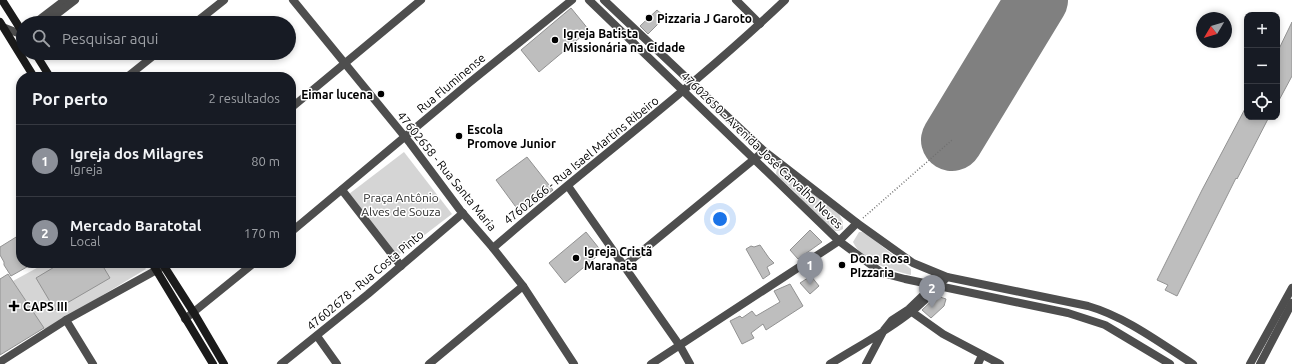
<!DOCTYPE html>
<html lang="pt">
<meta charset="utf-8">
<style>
body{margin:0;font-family:Ubuntu,sans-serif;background:#20242c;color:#f1f3f6}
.controls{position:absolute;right:12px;top:12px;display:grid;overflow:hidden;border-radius:8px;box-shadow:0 2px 6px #0003}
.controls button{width:36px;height:36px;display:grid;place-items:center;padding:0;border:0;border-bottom:1px solid #363941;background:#171b24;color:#f1f3f6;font:20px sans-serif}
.compass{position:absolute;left:1196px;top:12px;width:36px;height:36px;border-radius:50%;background:#171b24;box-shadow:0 2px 6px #0003;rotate:232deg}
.you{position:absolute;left:720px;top:219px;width:14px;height:14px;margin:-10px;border:3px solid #fff;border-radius:50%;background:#1a73e8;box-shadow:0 0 0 6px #1a73e833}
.badge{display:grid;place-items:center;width:26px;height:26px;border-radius:50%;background:#8c9099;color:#fff;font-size:13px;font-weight:700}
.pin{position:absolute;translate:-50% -33px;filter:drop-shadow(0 1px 2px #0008)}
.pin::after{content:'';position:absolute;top:21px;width:14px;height:12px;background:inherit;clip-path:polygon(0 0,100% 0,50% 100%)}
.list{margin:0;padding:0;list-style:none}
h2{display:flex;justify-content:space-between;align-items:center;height:52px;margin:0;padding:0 16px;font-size:17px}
h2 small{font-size:13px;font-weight:400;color:#9ea1a6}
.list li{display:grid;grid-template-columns:26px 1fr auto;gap:12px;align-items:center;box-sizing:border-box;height:72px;padding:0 16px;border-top:1px solid #363941}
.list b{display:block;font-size:15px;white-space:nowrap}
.list p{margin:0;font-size:13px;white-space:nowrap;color:#9ea1a6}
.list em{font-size:13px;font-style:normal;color:#9ea1a6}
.icon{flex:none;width:22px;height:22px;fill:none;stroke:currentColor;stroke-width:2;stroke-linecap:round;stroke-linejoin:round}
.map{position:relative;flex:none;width:1292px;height:364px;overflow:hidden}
.search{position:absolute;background:#171b24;box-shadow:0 2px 6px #0003;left:16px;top:16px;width:280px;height:44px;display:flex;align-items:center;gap:10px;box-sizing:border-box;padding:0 14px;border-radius:22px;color:#9ea1a6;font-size:15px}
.panel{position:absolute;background:#171b24;box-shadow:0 2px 6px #0003;left:16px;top:72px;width:280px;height:196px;border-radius:16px}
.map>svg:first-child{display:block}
</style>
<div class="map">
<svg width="1292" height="364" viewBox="0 0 1292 364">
<rect width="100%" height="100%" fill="#fff"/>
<!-- green -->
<g fill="#d5d5d5">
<polygon points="404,152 452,214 397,256 349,194"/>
<polygon points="781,168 839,214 843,222 843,229 839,231 835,231 818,217 795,192 777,176 776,173 777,169"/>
<path d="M 859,232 L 862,232 L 868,235 L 907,266 L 911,269 L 911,275 C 891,270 863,263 853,242 Z"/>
<polygon points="46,263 141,263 146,269 45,330 13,281"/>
</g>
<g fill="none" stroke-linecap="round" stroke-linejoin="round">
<!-- runway -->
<polyline stroke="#808080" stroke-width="62" points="952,140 1037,0"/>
</g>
<!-- building -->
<g fill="#bebebe" stroke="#929292">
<polygon points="571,8 589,30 539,72 521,50"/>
<polygon points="657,10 665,17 648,34 640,26"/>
<polygon points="1292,22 1292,76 1277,104 1277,53"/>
<polygon points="1247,105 1247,117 1269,117 1237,179 1236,178 1177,296 1165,290 1168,285 1157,280 1202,190"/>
<polygon points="527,157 553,190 521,214 496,180"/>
<polygon points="810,230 822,242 798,259 790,250"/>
<polygon points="586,232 602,252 565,283 549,263"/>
<polygon points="21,234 21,263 34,263 11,276 4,265 4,262 0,255 0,247"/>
<polygon points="760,245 769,258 774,263 767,267 770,274 763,279 746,249 751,246 754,247"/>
<polygon points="61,263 101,263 110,278 55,310 36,278"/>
<polygon points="8,274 44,328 0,355 0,279"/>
<polygon points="811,276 819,286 810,294 800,283"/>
<polygon points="790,284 803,306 766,330 763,324 751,333 754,338 742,344 730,321 740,316 742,318 752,311 756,316 780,302 774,291"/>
<polygon points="937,296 946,299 944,306 931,318 922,310"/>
</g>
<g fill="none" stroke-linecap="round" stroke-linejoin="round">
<!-- path -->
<polyline stroke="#707070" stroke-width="1.5" stroke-dasharray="1 2" stroke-linecap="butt" points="863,218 952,140"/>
<!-- minor -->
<g stroke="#4e4e4e" stroke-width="8">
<polyline points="293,0 410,143 460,210 493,248 523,286 574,364"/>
<polyline points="736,0 760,24"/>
<polyline points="195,23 224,0"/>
<polyline points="127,77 157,53"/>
<polyline points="291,108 421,0"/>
<polyline points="568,186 680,346 690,364"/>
<polyline points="342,190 401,266"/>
<polyline points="291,232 469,83 572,0"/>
<path d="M 493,248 C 590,164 693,88 785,0"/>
<polyline points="624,266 764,151"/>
<polyline points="912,312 943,334 1000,364"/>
<polyline points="185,319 254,263"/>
<polyline points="66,320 93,364"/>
<polyline points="317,336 337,364"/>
<polyline points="0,362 66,320 162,267"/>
<polyline points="281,364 368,294 463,213"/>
<polyline points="429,364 523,286"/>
<polyline points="651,364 839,241 857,223"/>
<path d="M 830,364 C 857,347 886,332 911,312 C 924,302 936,289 947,277 L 934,285 L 909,309 L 892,320 L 884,330 L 866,364"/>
<polyline points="978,364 982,355"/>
</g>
<!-- tertiary -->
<g stroke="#4e4e4e" stroke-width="8">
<polyline points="589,0 839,241 882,273 905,279 1068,313 1105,325 1170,364"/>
<path d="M 604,0 L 764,151 L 857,223 L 913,263 L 947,277 L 1088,306 C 1126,317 1160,343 1193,364"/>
<polyline points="35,23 65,0"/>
<polyline points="45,23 75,0"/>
<polyline points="5,28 23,35"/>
<polyline points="1250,364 1292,288"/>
<polyline points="1260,364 1292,303"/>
</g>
<!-- secondary -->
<g stroke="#1b1b1b" stroke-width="8">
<polyline points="2,0 23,33"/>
<polyline points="0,22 34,77"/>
<polyline points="35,53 50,77"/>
<polyline points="152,263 213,364"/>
<polyline points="162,263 194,313 224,364"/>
</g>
</g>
<!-- markers -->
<g fill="#000" stroke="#fff" stroke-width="1.5">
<circle cx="649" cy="18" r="4"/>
<circle cx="555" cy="40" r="4"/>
<circle cx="381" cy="94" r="4"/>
<circle cx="459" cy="136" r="4"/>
<circle cx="576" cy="258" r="4"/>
<circle cx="842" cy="265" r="4"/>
<path d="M12 300h4v4h4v4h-4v4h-4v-4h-4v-4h4z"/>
</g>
<g text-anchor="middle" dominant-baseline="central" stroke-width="3" stroke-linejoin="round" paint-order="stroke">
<!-- poi labels -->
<g font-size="12" font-weight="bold" fill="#000" stroke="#fff" text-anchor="start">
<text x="657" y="18">Pizzaria J Garoto</text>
<text x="563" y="33">Igreja Batista<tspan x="563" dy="14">Missionária na Cidade</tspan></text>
<text x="373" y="94" text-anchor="end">Eimar lucena</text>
<text x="467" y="129">Escola<tspan x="467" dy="14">Promove Junior</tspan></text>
<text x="584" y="251">Igreja Cristã<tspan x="584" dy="14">Maranata</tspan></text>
<text x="850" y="258">Dona Rosa<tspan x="850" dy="14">PIzzaria</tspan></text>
<text x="23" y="306">CAPS III</text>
</g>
<!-- street labels -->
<g font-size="12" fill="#000" stroke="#fff">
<text transform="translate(451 83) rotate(-40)">Rua Fluminense</text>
<text transform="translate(762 150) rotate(44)">47602650 - Avenida José Carvalho Neves</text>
<text transform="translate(581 160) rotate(-39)">47602666 - Rua Isael Martins Ribeiro</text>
<text transform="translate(447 171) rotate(51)">47602658 - Rua Santa Maria</text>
<text transform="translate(365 280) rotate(-40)">47602678 - Rua Costa Pinto</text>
</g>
<!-- park labels -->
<g font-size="12" fill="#2c2c2c" stroke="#fff">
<text x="401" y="197">Praça Antônio<tspan x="401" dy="14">Alves de Souza</tspan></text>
</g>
</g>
</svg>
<div class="controls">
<button>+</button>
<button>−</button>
<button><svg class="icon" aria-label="locate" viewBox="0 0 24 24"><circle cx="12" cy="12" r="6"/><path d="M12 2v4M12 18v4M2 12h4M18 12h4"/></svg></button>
</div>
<svg class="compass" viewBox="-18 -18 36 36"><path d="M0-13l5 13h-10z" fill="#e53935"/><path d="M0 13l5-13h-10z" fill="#9ea1a6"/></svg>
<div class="you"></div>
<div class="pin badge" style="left:810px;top:285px">1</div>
<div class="pin badge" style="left:932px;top:308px">2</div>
<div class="search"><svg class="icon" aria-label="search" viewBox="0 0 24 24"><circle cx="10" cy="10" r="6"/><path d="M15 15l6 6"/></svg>Pesquisar aqui</div>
<section class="panel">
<h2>Por perto<small>2 resultados</small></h2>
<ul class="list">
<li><span class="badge">1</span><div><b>Igreja dos Milagres</b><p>Igreja</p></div><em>80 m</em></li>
<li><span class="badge">2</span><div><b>Mercado Baratotal</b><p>Local</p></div><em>170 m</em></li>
</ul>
</section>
</div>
